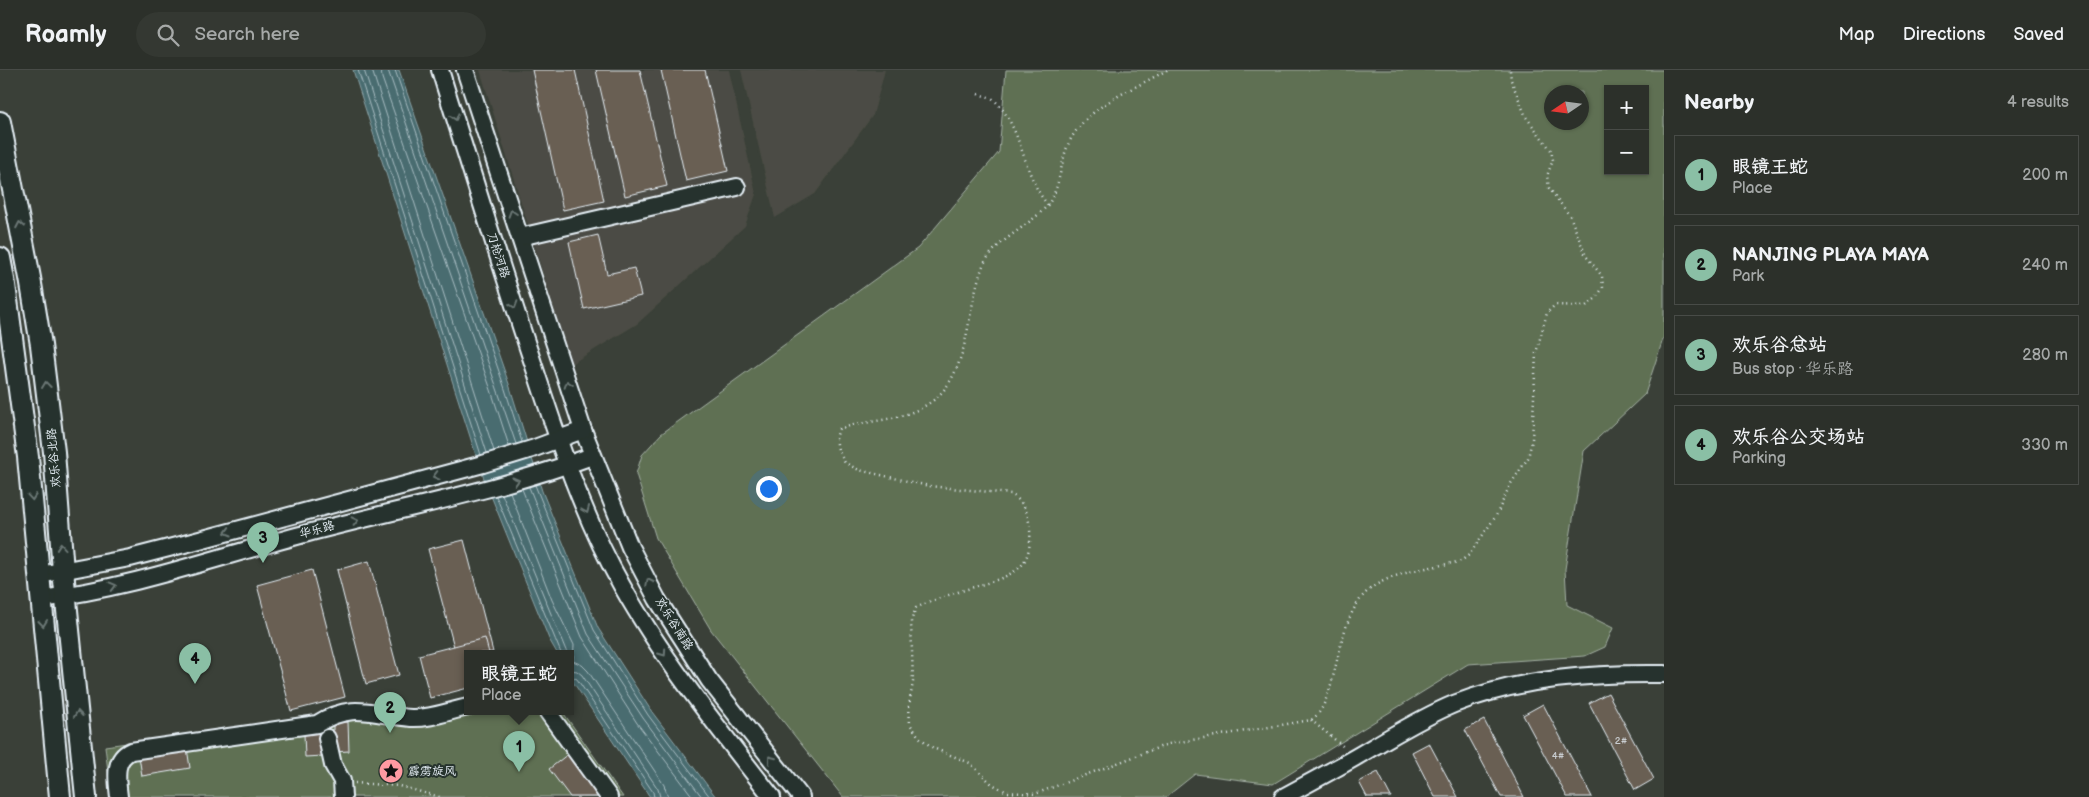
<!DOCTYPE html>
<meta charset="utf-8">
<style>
body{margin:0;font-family:"Balsamiq Sans","LXGW WenKai TC",sans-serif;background:#343832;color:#f1f3f6}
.controls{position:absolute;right:15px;top:15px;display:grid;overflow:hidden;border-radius:0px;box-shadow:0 1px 4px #0004}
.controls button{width:45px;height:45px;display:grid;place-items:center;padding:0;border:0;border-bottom:1px solid #484b47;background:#2c302a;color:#f1f3f6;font:25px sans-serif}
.compass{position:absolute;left:1544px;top:15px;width:45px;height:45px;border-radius:50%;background:#2c302a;box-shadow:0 1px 4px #0004;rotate:257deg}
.you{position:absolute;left:768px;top:418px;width:18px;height:18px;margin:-12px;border:4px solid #fff;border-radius:50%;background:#1a73e8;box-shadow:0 0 0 8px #1a73e833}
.badge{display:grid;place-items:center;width:32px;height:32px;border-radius:50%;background:#8abfa5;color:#111;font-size:16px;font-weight:700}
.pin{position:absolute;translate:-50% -41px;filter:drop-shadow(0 1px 2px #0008)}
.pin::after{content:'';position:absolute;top:26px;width:18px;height:15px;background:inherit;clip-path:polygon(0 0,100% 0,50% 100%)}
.popup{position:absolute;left:464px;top:580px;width:110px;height:65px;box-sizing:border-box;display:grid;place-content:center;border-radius:0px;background:#2c302a;filter:drop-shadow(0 1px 4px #0005);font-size:16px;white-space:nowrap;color:#a6a9a8}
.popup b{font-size:19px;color:#f1f3f6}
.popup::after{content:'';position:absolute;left:50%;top:100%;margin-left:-10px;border:10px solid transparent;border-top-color:#2c302a}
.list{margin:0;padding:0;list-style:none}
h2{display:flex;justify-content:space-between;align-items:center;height:65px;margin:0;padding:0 20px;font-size:21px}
h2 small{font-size:16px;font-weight:400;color:#a6a9a8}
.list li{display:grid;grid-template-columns:32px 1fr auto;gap:15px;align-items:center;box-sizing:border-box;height:80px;margin:0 10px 10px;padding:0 10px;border:1px solid #484b47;border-radius:0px}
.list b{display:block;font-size:19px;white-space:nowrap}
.list p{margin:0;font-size:16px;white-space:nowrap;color:#a6a9a8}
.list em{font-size:16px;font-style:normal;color:#a6a9a8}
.icon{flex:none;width:28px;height:28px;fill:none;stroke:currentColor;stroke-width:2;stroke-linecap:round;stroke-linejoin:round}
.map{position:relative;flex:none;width:1664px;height:727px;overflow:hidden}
header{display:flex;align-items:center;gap:30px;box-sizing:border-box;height:70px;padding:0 25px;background:#2c302a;border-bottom:1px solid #484b47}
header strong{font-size:24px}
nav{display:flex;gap:28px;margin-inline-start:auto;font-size:18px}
.search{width:350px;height:45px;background:#343832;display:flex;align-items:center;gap:12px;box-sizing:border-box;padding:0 18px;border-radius:28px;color:#a6a9a8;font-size:19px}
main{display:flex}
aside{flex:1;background:#2c302a}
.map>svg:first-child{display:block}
</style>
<header>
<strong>Roamly</strong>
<div class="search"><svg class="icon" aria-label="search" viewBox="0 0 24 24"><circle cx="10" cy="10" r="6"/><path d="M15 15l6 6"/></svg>Search here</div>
<nav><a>Map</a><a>Directions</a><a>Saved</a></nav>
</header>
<main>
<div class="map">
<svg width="1664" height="727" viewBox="0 0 1664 727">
<rect width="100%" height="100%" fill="#3a4038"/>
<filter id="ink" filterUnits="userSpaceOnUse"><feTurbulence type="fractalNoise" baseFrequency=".02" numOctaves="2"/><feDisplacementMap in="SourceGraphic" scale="10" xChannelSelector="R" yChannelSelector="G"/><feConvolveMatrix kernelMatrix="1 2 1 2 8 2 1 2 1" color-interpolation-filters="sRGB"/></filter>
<g filter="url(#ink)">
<!-- built -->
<g fill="#4b4c44">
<polygon points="480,0 729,0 756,124 745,156 637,254 571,294"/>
<polygon points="741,0 885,0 873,45 815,124 775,148"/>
</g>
<!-- green -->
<g fill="#5f7052" stroke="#a4b0a5" fill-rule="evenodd">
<path d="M 1006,0 L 1664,0 L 1664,266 L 1645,324 L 1584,381 L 1565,499 L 1567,535 L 1613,558 L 1605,577 L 1585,586 L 1468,594 L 1273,714 L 1195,704 L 1166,727 L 843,727 L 711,560 L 656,468 L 636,404 L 642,385 L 661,364 L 918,178 L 999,82 ZM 1608,19 L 1645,19 L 1645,101 L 1608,101 ZM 1552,22 L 1582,22 L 1582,52 L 1552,52 Z"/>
<polygon points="368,634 406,644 468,641 562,641 623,727 111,727 105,676 298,650"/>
</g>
<!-- water -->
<polygon fill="#496c70" stroke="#89a1a6" points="353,0 399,0 509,314 542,421 598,558 652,642 716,727 650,727 571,609 570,583 557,583 549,569 481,401"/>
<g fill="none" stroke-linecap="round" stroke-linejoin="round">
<!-- shore -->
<g stroke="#a8bcc2" stroke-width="1">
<polyline points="358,0 481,385"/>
<polyline points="364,0 487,383"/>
<polyline points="372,0 494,381"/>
<polyline points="381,0 382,8 491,320 509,376"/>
<polyline points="388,0 516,374"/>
<polyline points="395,0 504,316 522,372"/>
<polyline points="535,415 594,560 648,645 710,727"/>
<polyline points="529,417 588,564 643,648 702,727"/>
<polyline points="522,419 582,567 637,653 693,727"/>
<polyline points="510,422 552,530 574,575 573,591 582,595 588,601 664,715 668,727"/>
<polyline points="502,424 567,583"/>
<polyline points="496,426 561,583"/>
<polyline points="570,600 577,601 582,605 658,719 660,727"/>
<polyline points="570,606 577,609 653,722 654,727"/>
</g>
</g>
<!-- building -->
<g fill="#695e53" stroke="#e8f1f8">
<polygon points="532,0 575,0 604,131 563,140"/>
<polygon points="596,0 640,0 667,116 625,126"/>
<polygon points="661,0 705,0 728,101 686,111"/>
<polygon points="598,165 607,204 634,198 641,226 584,239 569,172"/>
<polygon points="464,470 493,582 468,583 468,589 458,592 428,479"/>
<polygon points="369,491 399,605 366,614 337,500"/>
<polygon points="312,500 345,627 291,641 257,515"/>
<polygon points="485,568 489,583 468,583 468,618 430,628 419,585"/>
<polygon points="1608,623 1654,709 1635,720 1589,633"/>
<polygon points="1543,634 1592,727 1567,727 1523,645"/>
<polygon points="1484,650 1524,727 1501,727 1465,660"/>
<polygon points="333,652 348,652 349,681 333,682"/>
<polygon points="322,663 323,686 305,687 304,664"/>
<polygon points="1429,673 1458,727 1435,727 1412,682"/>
<polygon points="187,678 190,698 142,706 139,686"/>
<polygon points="568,684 600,727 570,727 549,699"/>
<polygon points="1378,702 1391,727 1367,727 1359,712"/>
</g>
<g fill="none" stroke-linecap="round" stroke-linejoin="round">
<defs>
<g id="minor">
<path d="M 440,0 C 470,97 500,194 532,290 C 557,367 582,445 622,516 C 664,591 719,659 772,727"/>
<polyline points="465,0 583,360 630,477 657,529 709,610 801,727"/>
<polyline points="520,167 737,117"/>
<polyline points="40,505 130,488 192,472 483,394 532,379 583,360"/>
<path d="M 41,529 C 132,518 220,486 308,463 C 403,438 500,420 592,386"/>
<polyline points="547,641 609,727"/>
<polyline points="327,668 333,695 342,711 343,727"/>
<path d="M 119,727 C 117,709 113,689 131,681 L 317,654 C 353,631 373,645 411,648 C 430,649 449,641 468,637"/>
<path d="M 1283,727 C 1313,711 1343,695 1373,677 C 1399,662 1425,646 1454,634 C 1520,608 1593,603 1664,604"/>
</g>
<g id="major">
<polyline points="0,52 30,208 41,275 54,382 63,501 86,727"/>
<polyline points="0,188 5,215 28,387 60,727"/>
</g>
</defs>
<!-- minor casing -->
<use href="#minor" stroke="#e8f1f8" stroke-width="20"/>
<!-- major casing -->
<use href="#major" stroke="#e8f1f8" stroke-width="24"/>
<!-- path -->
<g stroke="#e8f1f8" stroke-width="2.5" stroke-dasharray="1 4" stroke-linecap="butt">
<path d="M 1167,0 C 1131,21 1081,37 1066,80 C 1060,98 1059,122 1046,137 C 1028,157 993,172 983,196 C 966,238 971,299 935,329 C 904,353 873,348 839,359 L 836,368 L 838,380 L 845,393 L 859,400 L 929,416 L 1011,424 C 1025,433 1028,443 1030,459 C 1031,472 1029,489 1019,498 C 1008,507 994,511 980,515 C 959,522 936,528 916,538 L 911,551 L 913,612 L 909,636 L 910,654 L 919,667 L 933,678 L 970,693 L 992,714 L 1007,722 L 1035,724 L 1168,674 L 1311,650 C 1321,644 1325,632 1329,621 C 1340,588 1343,534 1376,515 C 1398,501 1436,497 1461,491 L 1469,485 L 1496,446 L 1510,415 L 1528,388 L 1532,370 L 1536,283 L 1547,243 L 1555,235 L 1586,236 L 1595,229 L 1603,218 L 1602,206 L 1586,186 L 1570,146 L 1549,118 L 1547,106 L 1553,90 L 1551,80 L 1526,47 L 1511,10 L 1510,0"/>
<path d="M 978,24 C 983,26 989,26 993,29 C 1023,56 1022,105 1048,135"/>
<polyline points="1311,650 1345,678"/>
<polyline points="355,713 399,716 440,727"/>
</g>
<!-- minor -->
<use href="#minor" stroke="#26332d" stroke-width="16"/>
<!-- major -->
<use href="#major" stroke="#26332d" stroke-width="20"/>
</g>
<!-- one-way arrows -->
<defs><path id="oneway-chevron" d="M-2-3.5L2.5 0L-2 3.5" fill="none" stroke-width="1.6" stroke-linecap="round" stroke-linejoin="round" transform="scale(1.25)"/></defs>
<g stroke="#6a7674">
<use href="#oneway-chevron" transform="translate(455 47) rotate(73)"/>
<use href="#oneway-chevron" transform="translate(512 143) rotate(-108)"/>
<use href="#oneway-chevron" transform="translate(20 155) rotate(-101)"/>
<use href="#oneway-chevron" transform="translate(514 235) rotate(72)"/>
<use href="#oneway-chevron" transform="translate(568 314) rotate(-108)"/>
<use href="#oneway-chevron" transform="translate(46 315) rotate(-97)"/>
<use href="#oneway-chevron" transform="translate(436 406) rotate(165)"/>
<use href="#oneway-chevron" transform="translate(516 411) rotate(-16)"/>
<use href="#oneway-chevron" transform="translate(32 427) rotate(85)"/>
<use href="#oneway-chevron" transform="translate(586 440) rotate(67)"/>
<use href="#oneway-chevron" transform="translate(355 451) rotate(-13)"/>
<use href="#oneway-chevron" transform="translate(228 462) rotate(164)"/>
<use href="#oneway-chevron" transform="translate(61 477) rotate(-95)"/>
<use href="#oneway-chevron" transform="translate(649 512) rotate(-117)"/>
<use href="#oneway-chevron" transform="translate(113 516) rotate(-15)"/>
<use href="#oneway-chevron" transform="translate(43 553) rotate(84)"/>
<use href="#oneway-chevron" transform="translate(663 583) rotate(55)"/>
<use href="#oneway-chevron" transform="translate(78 644) rotate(-96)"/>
<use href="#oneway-chevron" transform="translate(771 689) rotate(-128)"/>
</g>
</g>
<!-- icons -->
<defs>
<symbol id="sight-disc" viewBox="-11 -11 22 22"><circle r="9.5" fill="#ff9aa2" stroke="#26332d"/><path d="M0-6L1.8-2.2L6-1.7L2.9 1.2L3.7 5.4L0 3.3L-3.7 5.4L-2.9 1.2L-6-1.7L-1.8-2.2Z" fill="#111"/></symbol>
</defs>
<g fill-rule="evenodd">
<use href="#sight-disc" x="377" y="687" width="28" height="28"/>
</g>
<g text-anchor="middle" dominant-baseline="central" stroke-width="4" stroke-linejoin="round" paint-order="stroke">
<!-- number labels -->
<g font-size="10" fill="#c8cccf">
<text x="1621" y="671">2#</text>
<text x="1558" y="686">4#</text>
</g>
<!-- street labels -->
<g font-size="12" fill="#e8f1f8" stroke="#26332d">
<text transform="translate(498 185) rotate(72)">刀枪河路</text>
<text transform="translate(54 388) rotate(-95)">欢乐谷北路</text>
<text transform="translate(317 460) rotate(-15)">华乐路</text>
<text transform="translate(674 554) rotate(58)">欢乐谷南路</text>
</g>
<!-- poi labels -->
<g font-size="12" fill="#e8f1f8" stroke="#26332d" text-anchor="start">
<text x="408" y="701">霹雳旋风</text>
</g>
</g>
</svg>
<div class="controls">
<button>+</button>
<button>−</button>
</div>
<svg class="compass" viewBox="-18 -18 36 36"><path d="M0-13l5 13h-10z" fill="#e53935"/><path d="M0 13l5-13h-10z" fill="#a6a9a8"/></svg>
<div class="you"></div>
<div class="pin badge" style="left:519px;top:702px">1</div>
<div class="popup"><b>眼镜王蛇</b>Place</div>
<div class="pin badge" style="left:390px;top:663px">2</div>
<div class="pin badge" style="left:263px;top:493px">3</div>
<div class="pin badge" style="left:195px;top:614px">4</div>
</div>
<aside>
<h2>Nearby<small>4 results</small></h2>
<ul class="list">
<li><span class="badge">1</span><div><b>眼镜王蛇</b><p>Place</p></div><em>200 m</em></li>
<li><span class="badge">2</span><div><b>NANJING PLAYA MAYA</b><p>Park</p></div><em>240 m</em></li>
<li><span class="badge">3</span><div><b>欢乐谷总站</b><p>Bus stop · 华乐路</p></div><em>280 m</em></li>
<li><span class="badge">4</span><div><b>欢乐谷公交场站</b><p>Parking</p></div><em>330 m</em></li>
</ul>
</aside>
</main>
